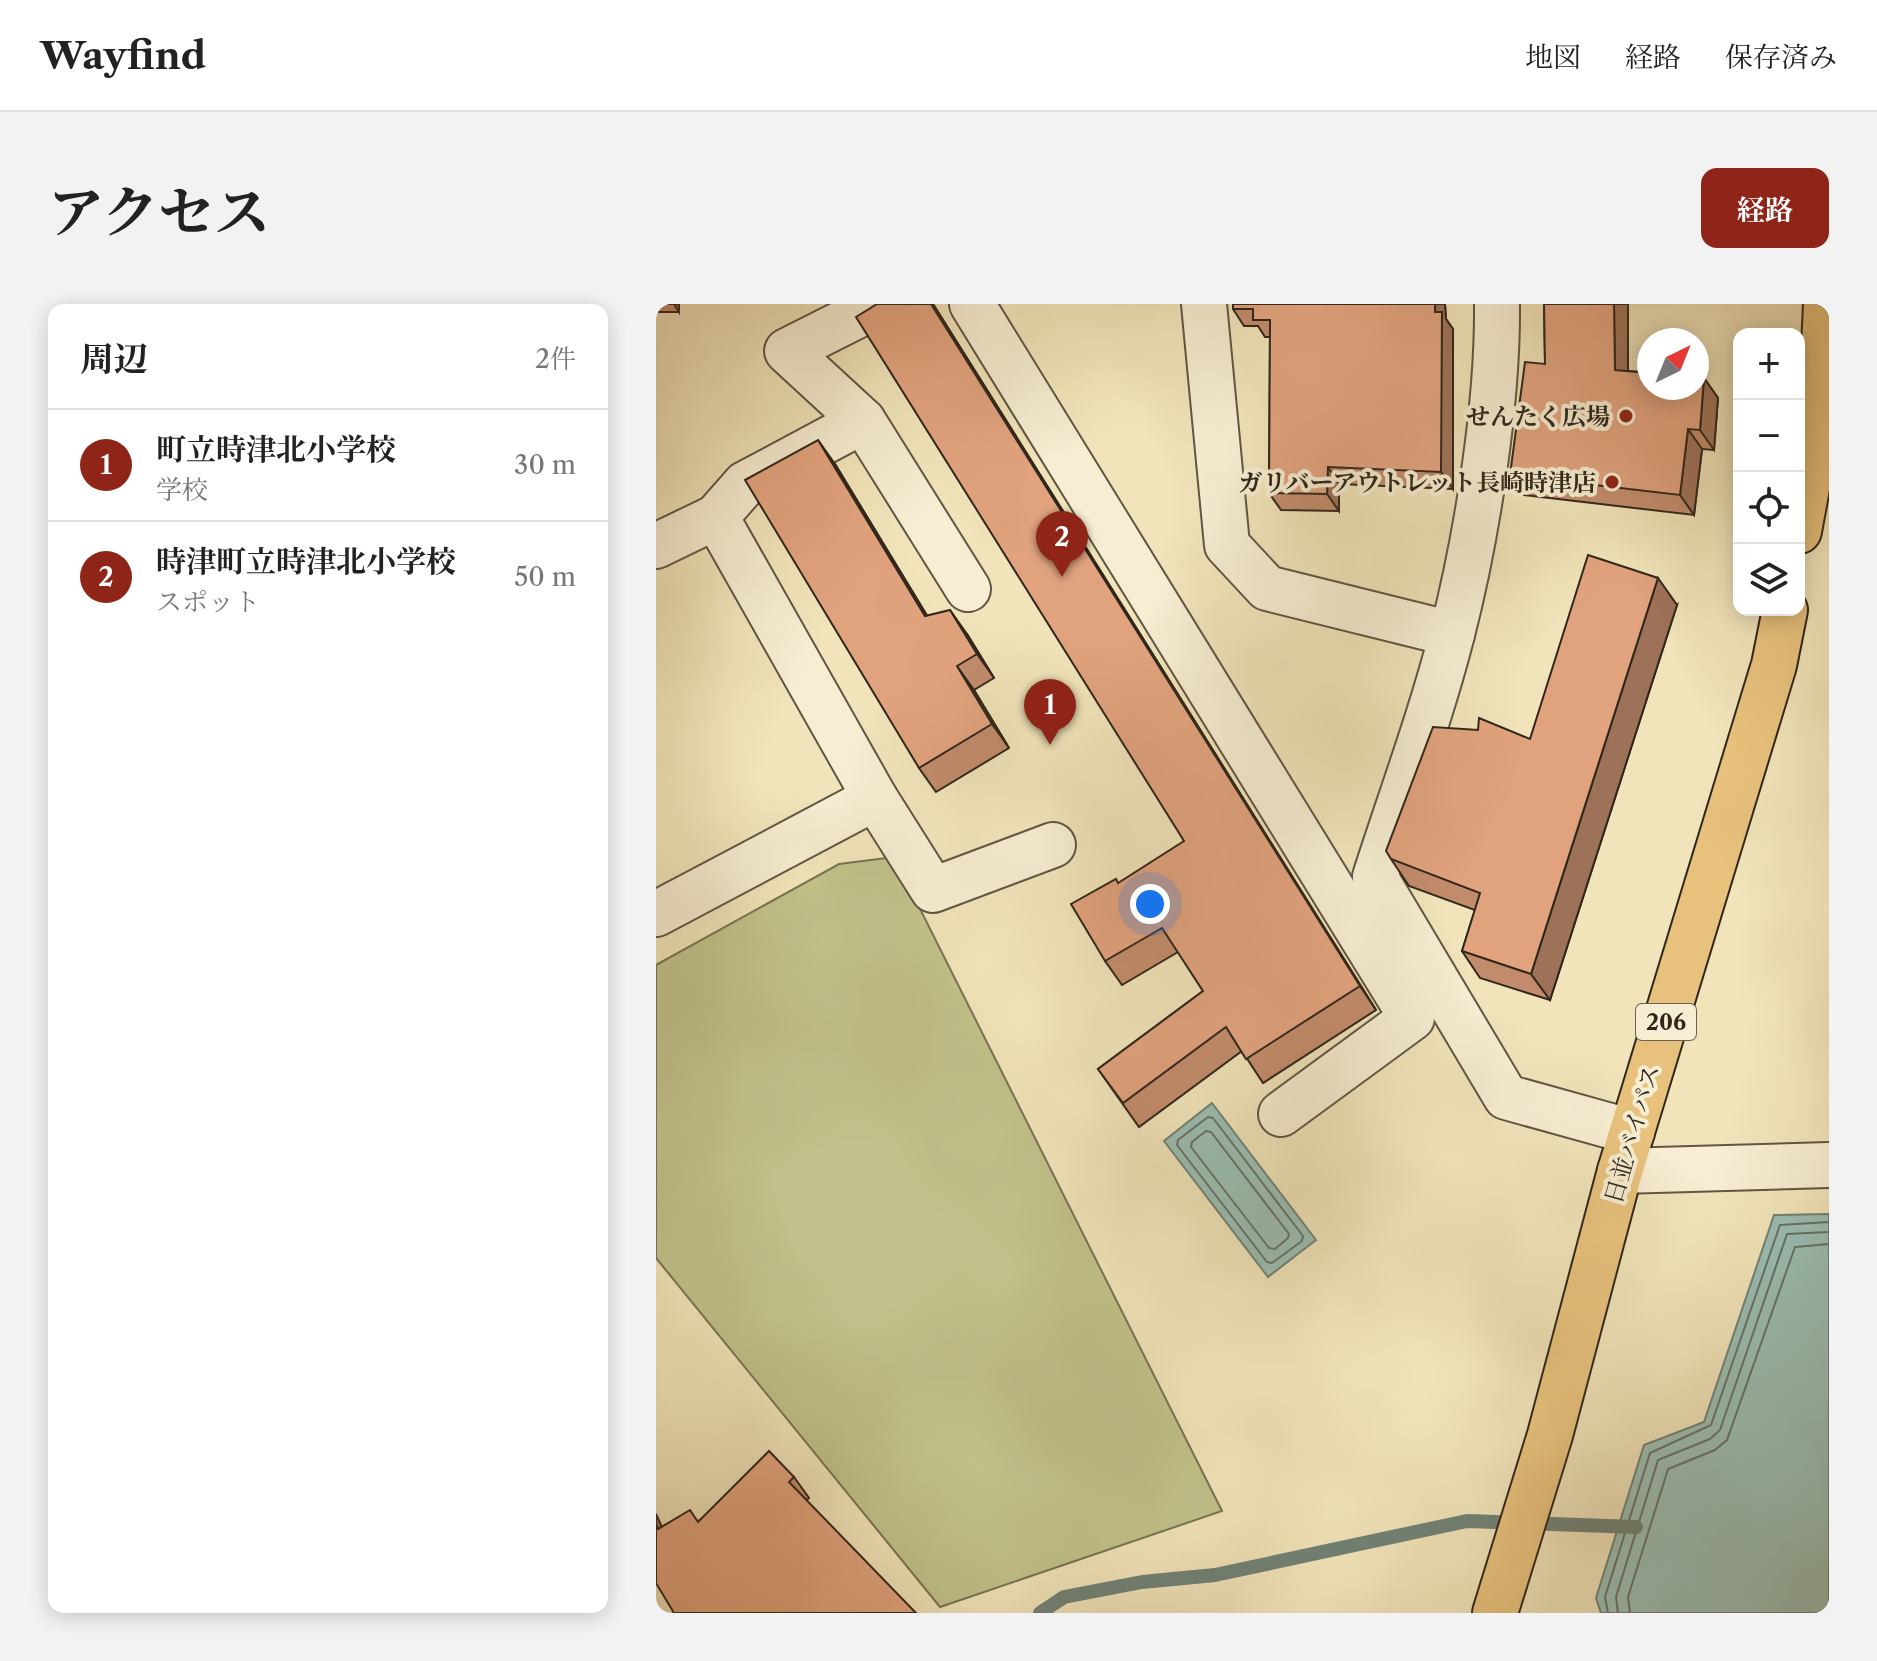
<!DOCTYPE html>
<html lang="ja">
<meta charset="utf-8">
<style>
body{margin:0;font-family:"Libre Caslon Text","Noto Serif JP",serif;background:#f2f2f2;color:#222}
.controls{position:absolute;right:24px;top:24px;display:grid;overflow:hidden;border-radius:16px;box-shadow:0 4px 20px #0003}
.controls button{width:72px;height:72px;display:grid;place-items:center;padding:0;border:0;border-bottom:2px solid #e0e0e0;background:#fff;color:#222;font:40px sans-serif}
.compass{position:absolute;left:981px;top:24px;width:72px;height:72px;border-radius:50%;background:#fff;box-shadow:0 4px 20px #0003;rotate:43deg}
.you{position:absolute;left:494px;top:600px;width:28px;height:28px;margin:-20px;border:6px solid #fff;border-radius:50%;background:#1a73e8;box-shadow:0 0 0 12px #1a73e833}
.badge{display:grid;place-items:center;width:52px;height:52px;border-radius:50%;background:#8f2418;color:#fff;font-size:26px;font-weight:700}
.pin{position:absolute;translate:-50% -66px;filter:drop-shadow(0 2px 4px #0008)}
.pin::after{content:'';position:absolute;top:42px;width:28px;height:24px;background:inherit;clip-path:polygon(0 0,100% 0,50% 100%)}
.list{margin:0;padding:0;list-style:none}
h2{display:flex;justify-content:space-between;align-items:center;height:104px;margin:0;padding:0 32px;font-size:34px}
h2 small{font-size:26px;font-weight:400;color:#767676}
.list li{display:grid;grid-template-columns:52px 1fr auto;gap:24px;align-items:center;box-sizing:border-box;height:112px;padding:0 32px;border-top:2px solid #e0e0e0}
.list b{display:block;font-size:30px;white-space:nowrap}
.list p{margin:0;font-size:26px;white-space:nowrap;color:#767676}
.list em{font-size:26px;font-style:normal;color:#767676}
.icon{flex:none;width:44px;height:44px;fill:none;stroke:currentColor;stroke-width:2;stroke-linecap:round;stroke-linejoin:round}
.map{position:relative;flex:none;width:1173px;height:1309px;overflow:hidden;border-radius:16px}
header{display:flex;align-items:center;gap:48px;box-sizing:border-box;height:112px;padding:0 40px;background:#fff;border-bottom:2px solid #e0e0e0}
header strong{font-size:38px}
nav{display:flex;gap:44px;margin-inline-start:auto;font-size:28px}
.intro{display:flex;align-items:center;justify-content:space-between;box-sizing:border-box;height:192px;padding:0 48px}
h1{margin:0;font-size:56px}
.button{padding:20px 36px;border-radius:16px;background:#8f2418;color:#fff;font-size:28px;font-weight:700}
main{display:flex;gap:48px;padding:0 48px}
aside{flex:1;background:#fff;border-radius:16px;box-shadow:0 4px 20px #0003}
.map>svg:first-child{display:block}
</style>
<header>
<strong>Wayfind</strong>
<nav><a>地図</a><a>経路</a><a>保存済み</a></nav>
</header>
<div class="intro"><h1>アクセス</h1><a class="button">経路</a></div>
<main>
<aside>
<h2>周辺<small>2件</small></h2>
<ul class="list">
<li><span class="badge">1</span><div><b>町立時津北小学校</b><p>学校</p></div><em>30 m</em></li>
<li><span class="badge">2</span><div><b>時津町立時津北小学校</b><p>スポット</p></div><em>50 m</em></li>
</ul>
</aside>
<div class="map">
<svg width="1173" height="1309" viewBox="0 0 1173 1309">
<rect width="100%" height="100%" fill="#f1e4ba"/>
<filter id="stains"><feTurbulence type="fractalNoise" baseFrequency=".0025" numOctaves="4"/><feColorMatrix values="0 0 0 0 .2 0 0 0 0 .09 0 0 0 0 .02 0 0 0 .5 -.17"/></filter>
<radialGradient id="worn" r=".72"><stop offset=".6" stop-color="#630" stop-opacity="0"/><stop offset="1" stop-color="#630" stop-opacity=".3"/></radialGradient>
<!-- pitch -->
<polygon fill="#c1c28b" stroke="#787454" stroke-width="2" points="238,553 566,1207 284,1303 0,954 0,661 183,560"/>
<!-- water -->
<g fill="#9bbeb3" stroke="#708277" stroke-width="2">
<polygon points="556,799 660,936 612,973 508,837"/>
<polygon points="1173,910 1173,1309 945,1309 940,1294 988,1141 1048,1118 1118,911"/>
</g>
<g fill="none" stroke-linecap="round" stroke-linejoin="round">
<!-- shore -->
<g stroke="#667268" stroke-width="2">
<polygon points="552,813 557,814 647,932 646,937 616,959 611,958 521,841 522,836"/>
<polygon points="550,827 555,828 633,930 632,934 619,945 613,944 535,843 536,838"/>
<polyline points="952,1309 949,1293 994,1149 1055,1121 1124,921 1173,918"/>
<polyline points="962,1309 960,1293 1002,1156 1054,1135 1064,1126 1131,930 1173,928"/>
<polyline points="974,1309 972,1293 1012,1165 1059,1146 1071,1136 1139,943 1173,940"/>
</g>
<!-- stream -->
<polyline stroke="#708277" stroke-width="14" points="384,1309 408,1293 486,1278 559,1271 811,1217 980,1223"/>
<defs>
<g id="street">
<polyline points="316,0 756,714 625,810"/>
<polyline points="548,0 571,241 611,284 796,330"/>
<path d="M 841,0 C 842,100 821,233 796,330 C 775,412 745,492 719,573 L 850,793 L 976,828"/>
<polyline points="207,117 312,285"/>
<polyline points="0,242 60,213"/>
<polyline points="219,494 277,586 397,541"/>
<polyline points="0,610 219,494 60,213 89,180 207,117 131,47 224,0"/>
<polyline points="964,867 1173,861"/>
</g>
<g id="highway">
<polyline points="1143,227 1165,108 1170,0"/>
<polyline points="839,1309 894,1131 964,867 1118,361 1129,306"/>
</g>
</defs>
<!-- street casing -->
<use href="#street" stroke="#605644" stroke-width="48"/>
<!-- highway casing -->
<use href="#highway" stroke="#30271c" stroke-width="48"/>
<!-- street -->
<use href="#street" stroke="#f6edd2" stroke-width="44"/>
<!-- highway -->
<use href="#highway" stroke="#e8c27d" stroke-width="44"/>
</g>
<!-- wall -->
<g fill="#c28c6c" stroke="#30271c" stroke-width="2">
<rect x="0" y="0" width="23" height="8"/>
<polygon points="277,0 720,706 607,779 586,747 483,823 442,765 547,687 522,648 466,681 449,657 528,537"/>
<polygon points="577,0 789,0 790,15 797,25 797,185 683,180 683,207 625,206 613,189 614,33 609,33 602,22 588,22 577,5"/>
<polygon points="888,0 972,0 972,67 1048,74 1062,94 1058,146 1046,145 1038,211 868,191 854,171 889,60"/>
<polygon points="179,160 271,312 311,330 338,374 318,386 353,444 280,488 263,464"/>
<polygon points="1021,301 894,696 824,674 806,647 819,606 753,582 735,555 874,435"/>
<polygon points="138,1173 153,1194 151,1196 0,1279 6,1223 42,1217"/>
</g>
<!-- shaded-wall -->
<g fill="#9e7258" stroke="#30271c" stroke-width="2">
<polygon points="18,0 23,0 23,8"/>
<polygon points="275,0 277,0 720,706 704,682"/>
<polygon points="779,0 789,0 790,15 797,25 797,185 785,168"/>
<polygon points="958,0 972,0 972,86 959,66"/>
<polygon points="1048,74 1062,94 1058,146 1044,126"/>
<polygon points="1032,125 1046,145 1038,211 1024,191"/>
<polygon points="162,136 179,160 286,336 269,312"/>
<polygon points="672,163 683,180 683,207 671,190"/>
<polygon points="1002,274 1021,301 894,696 875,670"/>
<polygon points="294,306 311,330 338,374 321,350"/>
<polygon points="301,362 318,386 353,444 336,420"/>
<polygon points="0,1210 17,1247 2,1225 0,1221"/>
</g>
<!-- building -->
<g fill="#e1a37e" stroke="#30271c" stroke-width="2">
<polygon points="221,0 275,0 704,682 590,755 570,723 467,799 442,765 547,687 506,624 449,657 415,600 460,575 462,579 528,537 200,13"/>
<polygon points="577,0 779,0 779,8 786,8 785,168 672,163 671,190 613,189 614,16 597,16 597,5 577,5"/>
<polygon points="888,0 958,0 959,66 993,69 993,84 1041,84 1041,73 1048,74 1044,126 1032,125 1024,191 854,171 869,58 889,60"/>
<polygon points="162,136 269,312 294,306 321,350 301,362 336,420 263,464 89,176"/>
<polygon points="932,251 1002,274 875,670 806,647 824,589 735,555 730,547 777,423 822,426 823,414 874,435"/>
<polygon points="113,1147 138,1173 133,1178 260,1309 18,1309 0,1279 0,1221 2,1225 34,1206 42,1218"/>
</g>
<!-- markers -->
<g fill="#8f2418" stroke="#f6edd2" stroke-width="3">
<circle cx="970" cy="112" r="8"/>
<circle cx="956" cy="178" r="8"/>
</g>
<g text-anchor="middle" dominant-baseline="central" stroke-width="8" stroke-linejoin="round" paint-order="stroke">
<!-- shield labels -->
<rect fill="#f6edd2" stroke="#6b6253" stroke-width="2" x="980" y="700" width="60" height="36" rx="6"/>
<g font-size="22" font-weight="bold" fill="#30271c">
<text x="1010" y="718">206</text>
</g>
<!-- poi labels -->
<g font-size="24" font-weight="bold" fill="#30271c" stroke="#f6edd2" text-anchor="end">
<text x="954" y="112">せんたく広場</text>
<text x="940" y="178">ガリバーアウトレット長崎時津店</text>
</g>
<!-- street labels -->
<g font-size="24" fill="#30271c" stroke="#f6edd2">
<text transform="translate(976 830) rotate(-74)">日並バイパス</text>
</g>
</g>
<rect width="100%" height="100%" filter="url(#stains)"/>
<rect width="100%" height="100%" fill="url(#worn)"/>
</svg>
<div class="controls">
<button>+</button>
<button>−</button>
<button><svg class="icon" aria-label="locate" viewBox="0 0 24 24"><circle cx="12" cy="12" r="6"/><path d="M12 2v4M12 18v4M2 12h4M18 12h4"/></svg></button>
<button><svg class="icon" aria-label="layers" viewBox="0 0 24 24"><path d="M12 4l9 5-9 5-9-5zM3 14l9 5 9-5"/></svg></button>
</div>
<svg class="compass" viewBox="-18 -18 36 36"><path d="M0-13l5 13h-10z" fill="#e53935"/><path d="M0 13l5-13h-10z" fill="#767676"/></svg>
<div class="you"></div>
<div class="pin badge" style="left:394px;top:441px">1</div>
<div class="pin badge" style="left:406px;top:273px">2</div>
</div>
</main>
